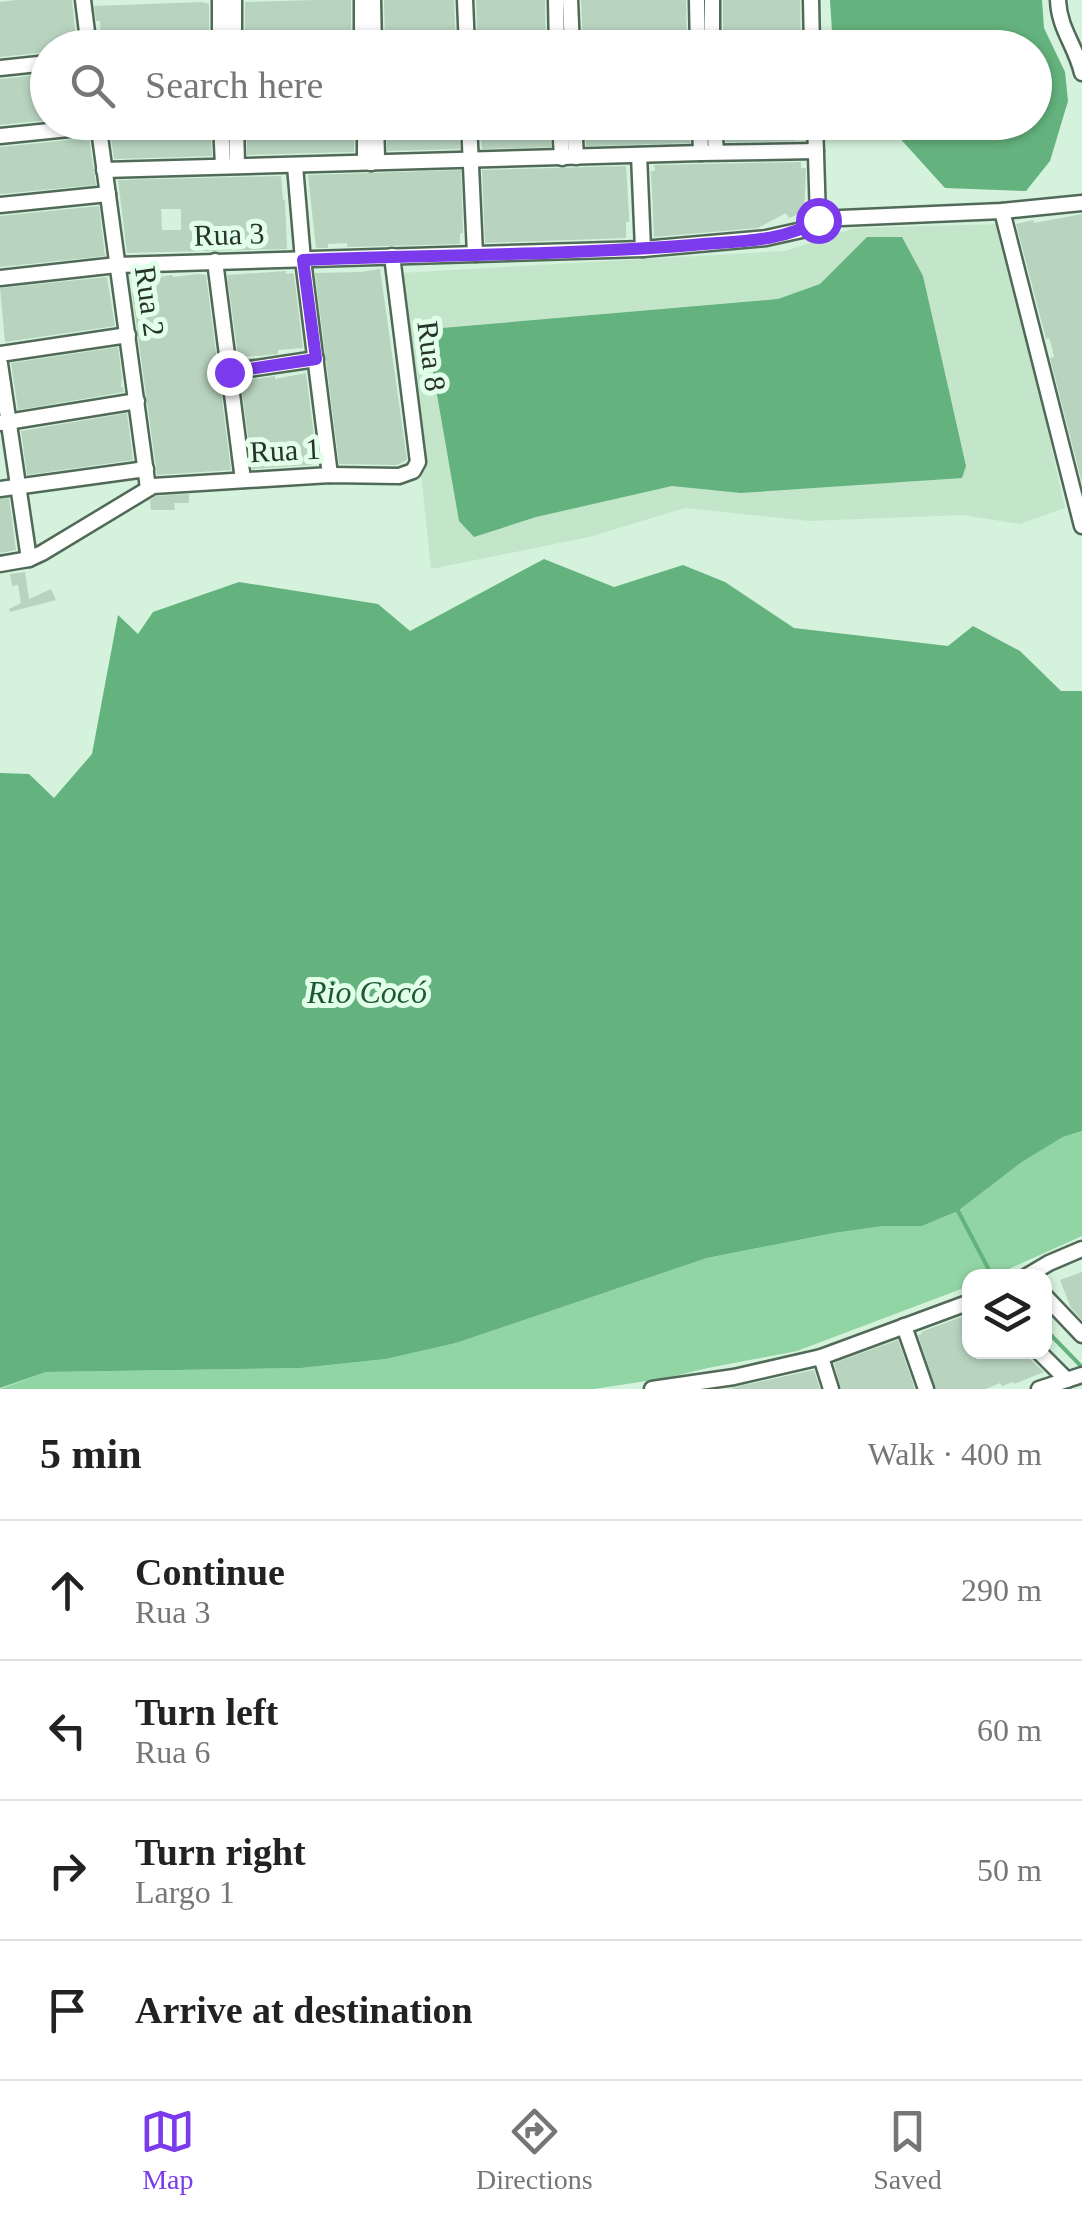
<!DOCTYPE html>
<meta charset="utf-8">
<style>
body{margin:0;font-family:"Times New Roman",serif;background:#f2f2f2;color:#222}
.controls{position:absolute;right:30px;bottom:30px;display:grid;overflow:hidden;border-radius:20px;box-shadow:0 2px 8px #0004}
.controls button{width:90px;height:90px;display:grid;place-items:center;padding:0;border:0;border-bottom:2px solid #e0e0e0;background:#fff;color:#222;font:50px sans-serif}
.stop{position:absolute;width:30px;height:30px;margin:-22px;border:8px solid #7c3aed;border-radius:50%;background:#fff}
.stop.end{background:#7c3aed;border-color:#fff;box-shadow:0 2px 10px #0008}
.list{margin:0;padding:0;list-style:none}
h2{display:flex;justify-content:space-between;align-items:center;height:130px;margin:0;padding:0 40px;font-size:42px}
h2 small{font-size:32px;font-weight:400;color:#767676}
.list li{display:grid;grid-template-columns:65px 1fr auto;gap:30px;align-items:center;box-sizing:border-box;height:140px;padding:0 40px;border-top:2px solid #e0e0e0}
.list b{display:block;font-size:38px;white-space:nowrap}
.list p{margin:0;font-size:32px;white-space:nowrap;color:#767676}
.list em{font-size:32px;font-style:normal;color:#767676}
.icon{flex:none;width:55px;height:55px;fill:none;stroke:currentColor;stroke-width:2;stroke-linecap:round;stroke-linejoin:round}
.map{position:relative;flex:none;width:1082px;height:1389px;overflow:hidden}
.search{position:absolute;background:#fff;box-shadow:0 2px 8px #0004;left:30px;right:30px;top:30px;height:110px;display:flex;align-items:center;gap:25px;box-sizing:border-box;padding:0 35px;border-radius:55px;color:#767676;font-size:38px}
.sheet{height:690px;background:#fff}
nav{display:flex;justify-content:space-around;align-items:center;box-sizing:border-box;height:140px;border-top:2px solid #e0e0e0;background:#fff;font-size:28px;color:#767676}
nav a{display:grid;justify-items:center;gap:5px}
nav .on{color:#7c3aed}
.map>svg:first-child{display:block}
</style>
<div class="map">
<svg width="1082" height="1389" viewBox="0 0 1082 1389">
<rect width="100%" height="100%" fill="#d5f2dc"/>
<!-- built -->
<polygon fill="#c3e6cb" points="1001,224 1065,508 1020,524 963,515 809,521 685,508 589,537 431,569 400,273 785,251 854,228"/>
<!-- green -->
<polygon fill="#92d5a5" points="1082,1131 1082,1236 993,1276 970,1276 969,1286 797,1351 708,1368 666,1378 594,1389 0,1389 46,1372 301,1368 386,1359 456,1343 707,1258 834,1233 883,1226 922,1226 958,1211 1022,1162 1063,1137"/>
<!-- water -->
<g fill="#64b27d">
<polygon points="830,0 1042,0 1044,28 1065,72 1068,101 1050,161 1026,191 945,188 886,123 1034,122 1034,48 833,47"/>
<polygon points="867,237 902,237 923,276 966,466 962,478 741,493 672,486 536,517 474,537 459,521 428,343 442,328 778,299 820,284"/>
<polygon points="544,559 614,587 683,565 725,582 794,628 948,646 973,626 1020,651 1061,691 1082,691 1082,1131 1063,1137 1022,1162 958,1211 922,1226 883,1226 834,1233 707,1258 456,1343 386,1359 301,1368 46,1372 0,1388 0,773 29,774 54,798 92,754 118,615 138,634 153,612 239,582 378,604 410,631"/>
</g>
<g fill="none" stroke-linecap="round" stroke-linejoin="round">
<!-- stream -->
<g stroke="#64b27d" stroke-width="4">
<polyline points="956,1207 989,1270 995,1276"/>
<polyline points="1044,1328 1082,1367"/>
</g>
</g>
<!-- building -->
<g fill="#b8d4bf" fill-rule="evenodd">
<polygon points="16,0 72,0 77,48 48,48 48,52 0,57 0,2"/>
<polygon points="315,0 351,0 351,48 245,48 245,2"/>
<polygon points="384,0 454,0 456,48 385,48"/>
<polygon points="476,0 545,0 546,48 478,48"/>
<polygon points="581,0 686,0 687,48 583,48"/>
<polygon points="723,0 800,0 801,48 723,48"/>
<polygon points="202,2 209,4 209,48 101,48 100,21 96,21 94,6"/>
<polygon points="48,74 48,120 0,125 0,79"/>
<polygon points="109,122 210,122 212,156 114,159"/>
<polygon points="247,122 354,122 354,152 247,155"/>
<polygon points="387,122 458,122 460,149 387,151"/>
<polygon points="480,122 549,122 551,147 482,149"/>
<polygon points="585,122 689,122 690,143 586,146"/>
<polygon points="725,122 804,122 805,135 795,136 795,141 726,142"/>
<polygon points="89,138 96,185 0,194 0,147"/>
<polygon points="801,162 801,168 806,168 804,212 789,218 786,213 758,228 654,237 651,171 655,171 654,165"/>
<polygon points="626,166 629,215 629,222 626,222 626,238 485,243 482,170"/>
<polygon points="461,170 463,233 460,233 460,244 347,247 347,243 328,244 328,248 316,248 308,175"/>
<path d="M 281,176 L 283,200 L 285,200 L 287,249 L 127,253 L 118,180 ZM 161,209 L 181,209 L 181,230 L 162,230 Z"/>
<polygon points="99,206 105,256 0,267 0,216"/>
<polygon points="1082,214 1082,483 1050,358 1054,357 1052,348 1049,338 1046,339 1044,331 1016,224 1033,220 1034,223"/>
<polygon points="380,269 407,460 397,465 339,464 315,273 360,272"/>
<polygon points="286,271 286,274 293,273 294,275 303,348 278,350 278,354 260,356 238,356 227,275"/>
<polygon points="198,274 206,275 231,470 157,475 132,293 134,292 133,281 172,275 173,277"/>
<polygon points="107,277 115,326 5,342 0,288"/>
<polygon points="118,347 122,377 121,387 123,387 124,392 18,410 11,363"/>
<polygon points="306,373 317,460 311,461 312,465 252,469 241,383 250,380 275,376 275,379"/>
<polygon points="127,413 133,460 27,475 21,431"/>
<polygon points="189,494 189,503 174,503 175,510 151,510 150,500 156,496"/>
<polygon points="9,498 16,550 0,553 0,499"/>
<polygon points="25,572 29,599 51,589 56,600 10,612 9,609 21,603 18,585 12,586 10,574"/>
<polygon points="1082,1272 1082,1320 1071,1308 1060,1280"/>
<polygon points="970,1314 970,1352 1028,1352 1031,1360 1044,1372 1014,1384 1013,1382 1002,1386 1000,1383 986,1389 936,1389 918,1335 922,1334 921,1332"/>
<polygon points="898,1340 915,1389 841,1389 834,1363"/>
<polygon points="814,1370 820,1389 731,1389 731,1388"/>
</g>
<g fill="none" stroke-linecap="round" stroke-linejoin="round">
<defs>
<g id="street">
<polyline points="83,0 89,48"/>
<polyline points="220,0 220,48"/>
<polyline points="234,0 234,48"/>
<polyline points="362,0 362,48"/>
<polyline points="373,0 374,48"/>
<polyline points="465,0 467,48"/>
<polyline points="556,0 557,48"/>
<polyline points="570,0 572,48"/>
<polyline points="697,0 698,48"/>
<polyline points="712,0 712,48"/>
<polyline points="811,0 812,48"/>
<path d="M 1058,0 C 1059,29 1076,46 1082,73"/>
<polyline points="0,68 48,63"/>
<polyline points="98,122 148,488"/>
<polyline points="221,122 223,166"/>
<polyline points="236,122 237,166"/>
<polyline points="365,122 365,157 371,163"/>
<polyline points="469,122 475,254"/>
<polyline points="560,122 562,158"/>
<polyline points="574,122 576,157"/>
<polyline points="700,122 701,153"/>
<polyline points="714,122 716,152"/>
<polyline points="815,122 818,219"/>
<polyline points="0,136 98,126"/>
<polyline points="639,155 643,249"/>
<polyline points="371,163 377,157 376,122"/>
<polyline points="295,166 303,260 330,475"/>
<polyline points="104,170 701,153 816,151"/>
<polyline points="0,205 108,194"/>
<polyline points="1002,211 1082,526"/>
<polyline points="818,219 1002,211 1082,203"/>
<polyline points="215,261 243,480"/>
<polyline points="0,278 117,265 643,249 766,238 802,230 818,219"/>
<polyline points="0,354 128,335"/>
<polyline points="0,364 29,559"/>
<polyline points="229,372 316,359"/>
<polyline points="1,423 137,401"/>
<polyline points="0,489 146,469"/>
<polyline points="0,564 29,559 42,553 153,486 330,475 399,476 413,471 418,462 392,256"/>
<polyline points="1027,1276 1049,1263 1082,1249"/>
<polyline points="1044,1295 1082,1335"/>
<polyline points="904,1326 926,1389"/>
<polyline points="1039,1352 1067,1380"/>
<polyline points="821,1357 831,1389"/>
<polyline points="652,1389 734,1377 821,1357 970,1302"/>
<polyline points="1039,1389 1082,1375"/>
</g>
</defs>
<!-- street casing -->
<use href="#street" stroke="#516a57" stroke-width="19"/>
<!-- street -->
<use href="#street" stroke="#fff" stroke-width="14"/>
</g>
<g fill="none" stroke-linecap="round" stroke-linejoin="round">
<!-- route -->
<path stroke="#7c3aed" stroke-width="12" d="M 229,372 L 316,359 L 303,260 C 432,255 563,255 693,245 C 735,241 782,243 818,220"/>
</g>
<g text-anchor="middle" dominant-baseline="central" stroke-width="10" stroke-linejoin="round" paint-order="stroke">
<!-- street labels -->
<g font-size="30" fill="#28332b" stroke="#e2ffe9">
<text transform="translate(229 234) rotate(-2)">Rua 3</text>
<text transform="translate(150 301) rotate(82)">Rua 2</text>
<text transform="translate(432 356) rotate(83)">Rua 8</text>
<text transform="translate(285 450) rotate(-3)">Rua 1</text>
</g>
<!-- water labels -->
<g font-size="32" font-style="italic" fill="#1f5734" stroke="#e2ffe9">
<text x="367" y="992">Rio Cocó</text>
</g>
</g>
</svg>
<div class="controls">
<button><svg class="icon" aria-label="layers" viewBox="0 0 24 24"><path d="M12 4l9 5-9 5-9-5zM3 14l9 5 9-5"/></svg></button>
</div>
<div class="stop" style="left:818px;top:220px"></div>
<div class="stop end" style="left:229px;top:372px"></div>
<div class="search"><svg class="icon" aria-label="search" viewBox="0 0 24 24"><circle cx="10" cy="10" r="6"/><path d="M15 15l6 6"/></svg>Search here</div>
</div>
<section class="sheet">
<h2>5 min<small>Walk · 400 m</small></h2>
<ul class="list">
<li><svg class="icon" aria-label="ahead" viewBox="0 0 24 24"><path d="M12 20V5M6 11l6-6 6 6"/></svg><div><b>Continue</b><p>Rua 3</p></div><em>290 m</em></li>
<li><svg class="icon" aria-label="left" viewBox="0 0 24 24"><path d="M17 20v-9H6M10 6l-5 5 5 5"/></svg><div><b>Turn left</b><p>Rua 6</p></div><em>60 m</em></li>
<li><svg class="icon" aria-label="right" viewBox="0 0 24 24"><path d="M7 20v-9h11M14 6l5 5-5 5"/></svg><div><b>Turn right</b><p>Largo 1</p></div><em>50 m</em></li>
<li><svg class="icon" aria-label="arrive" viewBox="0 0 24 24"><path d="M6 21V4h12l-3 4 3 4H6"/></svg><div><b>Arrive at destination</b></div></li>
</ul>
</section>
<nav>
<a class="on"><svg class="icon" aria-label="map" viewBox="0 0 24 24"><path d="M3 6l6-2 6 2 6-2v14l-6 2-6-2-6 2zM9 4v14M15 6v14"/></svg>Map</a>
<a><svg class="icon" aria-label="directions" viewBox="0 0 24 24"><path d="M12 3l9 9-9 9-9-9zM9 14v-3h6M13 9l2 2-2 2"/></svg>Directions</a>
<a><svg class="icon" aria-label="saved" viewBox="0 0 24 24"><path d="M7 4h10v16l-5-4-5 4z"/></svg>Saved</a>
</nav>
